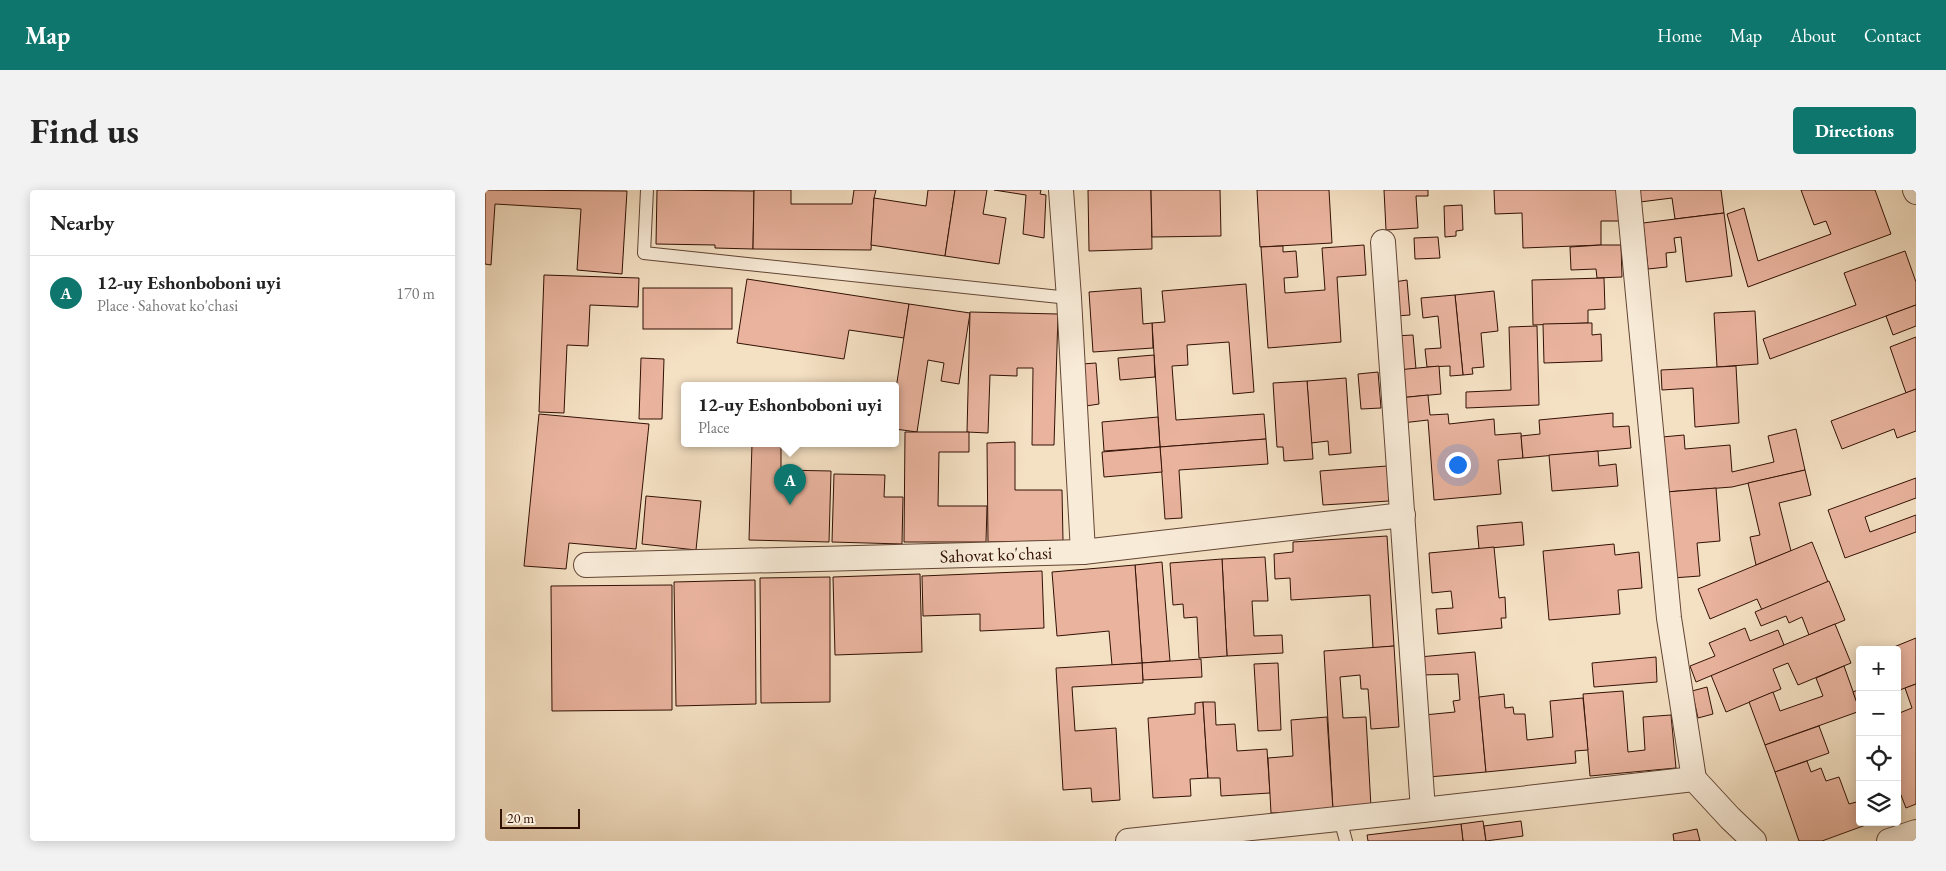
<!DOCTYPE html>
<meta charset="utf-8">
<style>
body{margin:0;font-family:"EB Garamond",serif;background:#f2f2f2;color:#222}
.controls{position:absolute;right:15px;bottom:15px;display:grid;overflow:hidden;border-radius:5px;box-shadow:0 2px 12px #0003}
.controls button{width:45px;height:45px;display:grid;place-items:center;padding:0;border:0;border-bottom:1px solid #e0e0e0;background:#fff;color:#222;font:25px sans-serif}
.scale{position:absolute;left:15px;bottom:12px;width:80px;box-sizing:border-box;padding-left:5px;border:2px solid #321104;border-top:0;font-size:14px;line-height:18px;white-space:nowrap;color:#321104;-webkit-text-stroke:4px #f8ebd8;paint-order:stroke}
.you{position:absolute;left:972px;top:274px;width:18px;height:18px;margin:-12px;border:4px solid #fff;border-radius:50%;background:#1a73e8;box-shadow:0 0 0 8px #1a73e833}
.badge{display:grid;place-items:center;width:32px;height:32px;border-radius:50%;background:#0f766e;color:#fff;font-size:16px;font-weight:700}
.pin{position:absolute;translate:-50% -41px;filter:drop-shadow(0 1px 2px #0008)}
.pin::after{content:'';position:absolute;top:26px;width:18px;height:15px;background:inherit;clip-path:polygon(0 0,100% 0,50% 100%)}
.popup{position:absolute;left:196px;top:192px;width:218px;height:65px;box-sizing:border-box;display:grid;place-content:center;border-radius:5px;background:#fff;filter:drop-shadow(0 1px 4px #0005);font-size:16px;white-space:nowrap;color:#767676}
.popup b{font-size:19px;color:#222}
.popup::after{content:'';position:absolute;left:50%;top:100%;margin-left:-10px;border:10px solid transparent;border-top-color:#fff}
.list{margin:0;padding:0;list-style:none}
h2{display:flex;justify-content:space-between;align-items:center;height:65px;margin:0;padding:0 20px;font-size:21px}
h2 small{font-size:16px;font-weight:400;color:#767676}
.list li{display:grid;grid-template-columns:32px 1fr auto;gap:15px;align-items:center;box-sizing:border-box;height:75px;padding:0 20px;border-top:1px solid #e0e0e0}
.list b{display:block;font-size:19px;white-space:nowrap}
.list p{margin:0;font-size:16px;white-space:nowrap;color:#767676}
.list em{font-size:16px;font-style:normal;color:#767676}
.icon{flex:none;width:28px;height:28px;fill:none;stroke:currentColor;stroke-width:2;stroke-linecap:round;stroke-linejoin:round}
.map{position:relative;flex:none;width:1431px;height:651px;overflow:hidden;border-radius:5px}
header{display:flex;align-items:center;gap:30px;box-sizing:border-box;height:70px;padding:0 25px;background:#0f766e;color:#fff}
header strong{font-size:24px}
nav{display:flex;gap:28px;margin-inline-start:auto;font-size:18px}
.intro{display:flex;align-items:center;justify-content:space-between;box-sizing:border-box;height:120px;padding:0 30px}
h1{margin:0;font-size:35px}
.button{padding:12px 22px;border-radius:5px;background:#0f766e;color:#fff;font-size:18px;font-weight:700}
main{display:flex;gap:30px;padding:0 30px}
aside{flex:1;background:#fff;border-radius:5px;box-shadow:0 2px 12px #0003}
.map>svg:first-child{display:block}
</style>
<header>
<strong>Map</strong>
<nav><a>Home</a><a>Map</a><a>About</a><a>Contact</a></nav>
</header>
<div class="intro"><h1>Find us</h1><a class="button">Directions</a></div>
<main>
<aside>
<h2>Nearby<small></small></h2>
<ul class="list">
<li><span class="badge">A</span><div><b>12-uy Eshonboboni uyi</b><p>Place · Sahovat ko'chasi</p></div><em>170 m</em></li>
</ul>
</aside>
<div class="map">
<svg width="1431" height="651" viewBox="0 0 1431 651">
<rect width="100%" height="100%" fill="#f4e0c3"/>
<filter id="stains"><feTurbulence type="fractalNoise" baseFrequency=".004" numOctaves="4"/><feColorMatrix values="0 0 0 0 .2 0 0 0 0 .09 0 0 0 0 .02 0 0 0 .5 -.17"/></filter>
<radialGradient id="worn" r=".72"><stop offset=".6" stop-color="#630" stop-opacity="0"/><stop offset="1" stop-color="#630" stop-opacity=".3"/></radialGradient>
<!-- building -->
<g fill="#e9b39e" stroke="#321104">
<polygon points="0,0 142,1 137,84 92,80 96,19 10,14 6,75 0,74"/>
<polygon points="172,0 269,1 268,59 230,58 230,55 171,54"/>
<polygon points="269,0 306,0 306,14 367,14 369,0 391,0 389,8 386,60 268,59"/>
<polygon points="443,0 470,0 460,66 386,55 389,8 441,16"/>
<polygon points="470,0 502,0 498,24 521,28 514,74 460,66"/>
<polygon points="509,0 556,0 555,4 561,5 559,48 538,44 541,5"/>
<polygon points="603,0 666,0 667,59 604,61"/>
<polygon points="666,0 735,0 736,46 667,47"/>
<polygon points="772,0 844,0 847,53 775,57"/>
<polygon points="899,0 943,0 943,6 931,6 933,38 901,40"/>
<polygon points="1009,0 1133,0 1134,31 1116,31 1116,55 1038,58 1037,23 1010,24"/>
<polygon points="1154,0 1236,0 1239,23 1190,29 1187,8 1155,12"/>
<polygon points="1316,0 1390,0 1406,44 1263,97 1242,24 1259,18 1273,71 1346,44 1341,31 1329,35"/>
<polygon points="977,15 978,40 971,41 971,46 960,47 959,16"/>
<polygon points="1239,23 1247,86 1201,92 1196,47 1189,48 1191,62 1181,63 1182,77 1163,79 1158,33"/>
<polygon points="953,47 955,68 930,69 929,48"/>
<polygon points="879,55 881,85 852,87 856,152 783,158 776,57 798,56 798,62 811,61 813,87 799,88 800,103 840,100 837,58"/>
<polygon points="1116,55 1136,55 1137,87 1112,88 1111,79 1086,80 1085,57"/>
<polygon points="1420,61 1431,92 1431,115 1285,169 1278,149 1371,115 1359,83"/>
<polygon points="59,85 154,88 153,117 105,115 103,156 82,155 79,223 54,222"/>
<polygon points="1119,88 1120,119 1103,120 1103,133 1048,135 1047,90"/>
<polygon points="262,89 424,114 419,148 364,140 359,169 252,153"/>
<polygon points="922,90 925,125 912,126 909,92"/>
<polygon points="761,94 769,202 748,204 744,152 702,155 703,175 687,176 691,230 779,224 781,249 675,257 667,133 680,132 677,101"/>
<rect x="158" y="98" width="89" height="41"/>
<polygon points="656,98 658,134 667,133 668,158 608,162 604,102"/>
<polygon points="1009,101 1013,141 996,143 999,177 987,178 988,184 978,185 970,105"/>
<polygon points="970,105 978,185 965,186 965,176 942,177 940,159 956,158 953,126 938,128 936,108"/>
<polygon points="424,114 485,123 474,194 456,191 459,173 443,170 432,242 410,239 410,205"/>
<polygon points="1431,115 1431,136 1408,145 1401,126"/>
<polygon points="1270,121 1273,174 1232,177 1229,123"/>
<polygon points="485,122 573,124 569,255 547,255 548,178 532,178 532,186 505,185 503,243 482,242"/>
<polygon points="1103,133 1107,133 1107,145 1116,144 1117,171 1059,173 1058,134"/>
<polygon points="1052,136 1054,215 981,218 981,202 1026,200 1024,137"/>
<polygon points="928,145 931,179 912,180 909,146"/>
<polygon points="1431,147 1431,199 1421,203 1405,157"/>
<polygon points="669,165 670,187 635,190 633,168"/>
<polygon points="156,168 179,169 177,229 154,229"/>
<polygon points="611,173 614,214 601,216 597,174"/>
<polygon points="954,176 956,204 914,208 912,180"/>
<polygon points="1251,176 1254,233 1210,237 1208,198 1177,200 1176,180"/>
<polygon points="893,182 896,218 876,219 873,184"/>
<polygon points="861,188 866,263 844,265 843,251 826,253 822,191"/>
<polygon points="822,191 828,269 799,271 798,257 792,257 788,193"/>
<polygon points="1431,199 1431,241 1412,248 1409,239 1357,259 1346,231"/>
<polygon points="943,205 945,225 963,224 964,234 1009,229 1010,245 1036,243 1038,268 1013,270 1016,304 949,310 943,230 917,233 914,208"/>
<polygon points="1128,223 1128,237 1144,236 1146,258 1038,268 1036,246 1055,244 1054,230"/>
<polygon points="54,224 164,234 151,359 84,353 81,379 39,376"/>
<polygon points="673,227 675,257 619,261 617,232"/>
<polygon points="1311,239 1320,280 1247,297 1181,302 1177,247 1199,245 1200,259 1245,255 1247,282 1289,272 1283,246"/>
<polygon points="420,242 484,242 484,262 454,262 453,316 502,316 501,352 419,352"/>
<polygon points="781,249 783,274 694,280 697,328 680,329 675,257"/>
<polygon points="530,252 530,300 577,300 578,351 503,352 502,253"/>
<polygon points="267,254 296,254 296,280 346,281 344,352 264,350"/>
<polygon points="675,257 677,282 619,287 617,262"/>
<polygon points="1113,261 1114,276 1131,274 1133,296 1067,301 1064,265"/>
<polygon points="902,276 904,311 838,315 835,281"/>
<polygon points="1320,280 1326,305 1294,313 1306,361 1271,375 1265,347 1275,345 1263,293"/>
<polygon points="349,284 400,285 399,307 418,307 417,354 347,352"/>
<polygon points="1431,288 1431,308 1380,327 1385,342 1431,325 1431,342 1360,368 1343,320"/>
<polygon points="1231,298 1235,351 1212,353 1215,386 1187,388 1181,302"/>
<polygon points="161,306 216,311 211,360 157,354"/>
<polygon points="1037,332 1039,355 994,359 992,336"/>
<polygon points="902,346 909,456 888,458 885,405 806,410 805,388 790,389 789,364 808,362 808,352"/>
<polygon points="1327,352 1343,392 1277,420 1272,409 1225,429 1213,399"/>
<polygon points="1129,354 1130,365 1154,362 1157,398 1133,400 1135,424 1064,430 1058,361"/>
<polygon points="1009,357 1014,408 1020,407 1021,428 1016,428 1017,438 953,444 951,419 968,418 966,401 947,403 944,363"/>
<polygon points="780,367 783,411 767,411 769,446 797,445 798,463 742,466 737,369"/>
<polygon points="737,369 742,466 714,468 712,427 699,428 698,414 688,415 685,373"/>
<polygon points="677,372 685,471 657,473 650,375"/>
<polygon points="650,375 657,473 627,475 624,441 572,446 567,382"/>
<polygon points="557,381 559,438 495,441 495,424 438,426 437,386"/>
<polygon points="435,384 437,462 350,465 348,387"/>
<polygon points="345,387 345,512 276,513 275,388"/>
<polygon points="270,390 271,514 191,516 189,392"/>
<polygon points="1344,391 1360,430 1324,445 1317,427 1304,433 1301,426 1276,436 1270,422"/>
<polygon points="187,395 187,520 67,521 66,396"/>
<polygon points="1350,434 1366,473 1313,495 1303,473 1288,479 1296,499 1241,522 1226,485"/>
<polygon points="1260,438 1265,451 1293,440 1299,455 1211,492 1205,476 1230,466 1224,453"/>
<polygon points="1431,448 1431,494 1412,501 1412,485 1414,484 1412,479 1412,460 1404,459"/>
<polygon points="909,456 914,537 886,539 883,499 876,499 875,485 855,487 858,528 881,527 886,617 848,620 839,461"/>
<polygon points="990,462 1001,582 944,587 939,525 970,522 968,511 975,510 973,484 936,485 934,467"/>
<polygon points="1171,467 1172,492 1109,497 1107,473"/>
<polygon points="716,469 717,487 658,490 657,473"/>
<polygon points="657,473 658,493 587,497 590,541 631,538 635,610 607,612 606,598 578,600 571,478"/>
<polygon points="793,473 796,540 773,541 769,474"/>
<polygon points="1359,476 1375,521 1280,555 1264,512 1288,502 1295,521 1338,506 1331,488"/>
<polygon points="1431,494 1431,614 1421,618 1412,595 1412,557 1414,556 1412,551 1412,524 1427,518 1420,498"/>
<polygon points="1222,497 1228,524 1213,528 1207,501"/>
<polygon points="1375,499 1375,515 1373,516 1368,502"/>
<polygon points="1138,501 1143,562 1160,560 1158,527 1186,525 1191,578 1105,586 1098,504"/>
<polygon points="1019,504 1020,518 1028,517 1029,524 1040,524 1042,550 1068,547 1065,511 1098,508 1103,560 1090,561 1091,573 1001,582 994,507"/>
<polygon points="718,512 723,588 705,589 706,606 668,608 663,528 710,524 710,513"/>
<polygon points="718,512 730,512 731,535 750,534 752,561 782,559 785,603 736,606 735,588 723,588"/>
<polygon points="842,527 848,620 786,623 783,568 808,566 806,530"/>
<polygon points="1334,536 1344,563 1290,582 1280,555"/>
<polygon points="1322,571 1326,582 1336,578 1341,591 1354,587 1364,614 1375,611 1375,632 1389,632 1337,651 1314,651 1290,582"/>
<polygon points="998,631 1001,651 978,651 976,634"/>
<polygon points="1036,631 1038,646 1001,651 999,636"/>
<polygon points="976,634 978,651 883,651 882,645"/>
<polygon points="1212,639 1215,651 1189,651 1188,644"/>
</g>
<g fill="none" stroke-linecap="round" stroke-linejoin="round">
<defs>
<g id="lane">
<polyline points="162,0 159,63 584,108"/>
<polyline points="855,629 861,651"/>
</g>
<g id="street">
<polyline points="576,0 584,108 598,362"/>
<polyline points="1143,0 1184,428 1209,589"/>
<polyline points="1430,0 1431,2"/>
<polyline points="898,52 938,620"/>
<polyline points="101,375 598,362 918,325"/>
<polyline points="643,651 938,620 1209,589 1245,628 1269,651"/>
<polyline points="1404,651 1431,642"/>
</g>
</defs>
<!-- lane casing -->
<use href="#lane" stroke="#624534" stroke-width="14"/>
<!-- street casing -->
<use href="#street" stroke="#624534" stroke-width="26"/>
<!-- lane -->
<use href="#lane" stroke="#f8ebd8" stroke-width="12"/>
<!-- street -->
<use href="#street" stroke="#f8ebd8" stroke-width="24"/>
</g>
<g text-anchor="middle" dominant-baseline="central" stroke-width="4" stroke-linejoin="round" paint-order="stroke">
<!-- street labels -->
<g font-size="18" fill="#321104" stroke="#f8ebd8">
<text transform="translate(511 364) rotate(-2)">Sahovat ko'chasi</text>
</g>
</g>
<rect width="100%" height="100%" filter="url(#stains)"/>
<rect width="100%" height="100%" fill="url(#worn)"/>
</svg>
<div class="controls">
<button>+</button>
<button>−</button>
<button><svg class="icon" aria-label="locate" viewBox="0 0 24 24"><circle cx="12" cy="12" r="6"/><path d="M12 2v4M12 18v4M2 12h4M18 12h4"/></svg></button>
<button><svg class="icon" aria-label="layers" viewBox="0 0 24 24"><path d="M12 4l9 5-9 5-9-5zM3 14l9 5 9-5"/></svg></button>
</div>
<div class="scale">20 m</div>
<div class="you"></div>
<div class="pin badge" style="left:305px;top:315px">A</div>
<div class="popup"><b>12-uy Eshonboboni uyi</b>Place</div>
</div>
</main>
